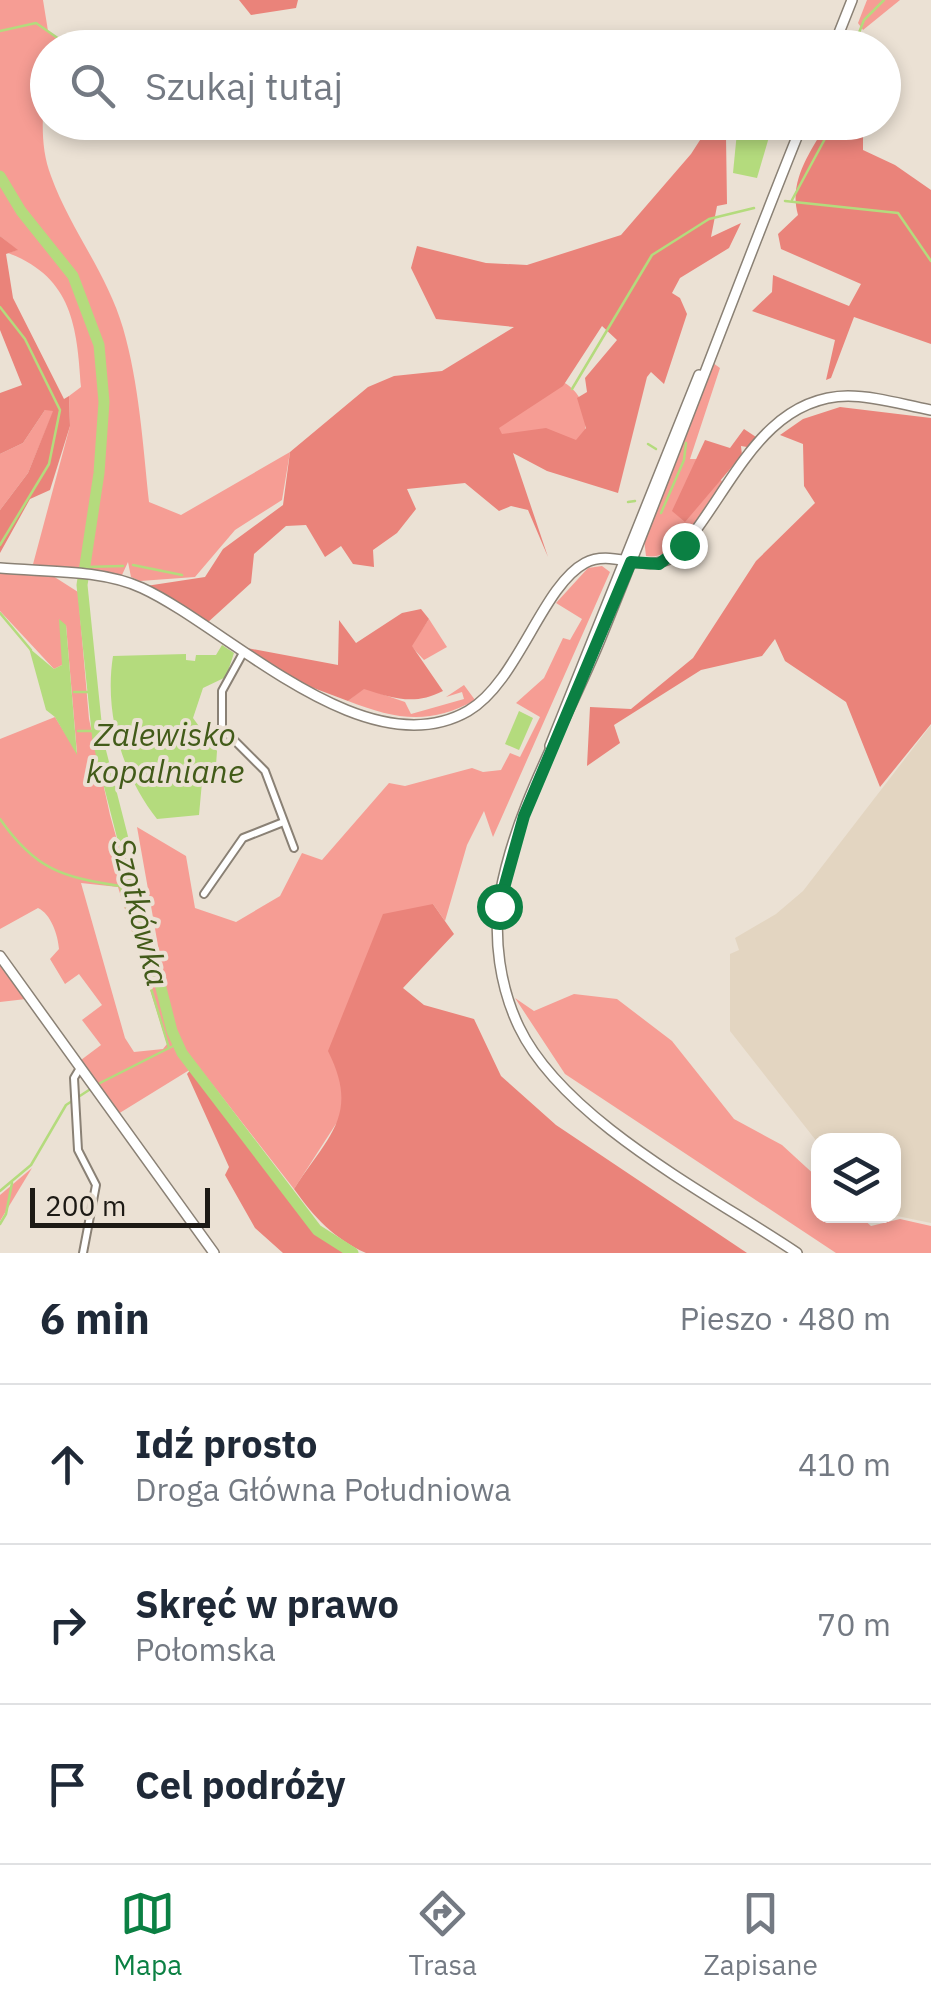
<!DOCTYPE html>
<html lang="pl">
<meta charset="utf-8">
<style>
body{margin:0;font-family:"IBM Plex Sans",sans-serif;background:#f6f6f7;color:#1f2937}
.controls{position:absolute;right:30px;bottom:30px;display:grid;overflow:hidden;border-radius:20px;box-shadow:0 5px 15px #0003}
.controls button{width:90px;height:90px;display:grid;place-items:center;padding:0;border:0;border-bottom:2px solid #e0e1e3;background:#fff;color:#1f2937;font:50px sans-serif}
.scale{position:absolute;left:30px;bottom:25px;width:180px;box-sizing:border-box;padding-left:10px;border:5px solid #1d1a15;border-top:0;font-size:28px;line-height:35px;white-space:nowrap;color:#1d1a15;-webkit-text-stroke:8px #ebe1d4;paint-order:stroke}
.stop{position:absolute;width:30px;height:30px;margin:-22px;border:8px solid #0b8043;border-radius:50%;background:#fff}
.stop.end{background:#0b8043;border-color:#fff;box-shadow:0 2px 10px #0008}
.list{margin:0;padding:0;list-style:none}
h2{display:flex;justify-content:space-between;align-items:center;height:130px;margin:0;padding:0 40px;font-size:42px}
h2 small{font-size:32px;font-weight:400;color:#747a83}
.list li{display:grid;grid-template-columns:65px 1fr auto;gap:30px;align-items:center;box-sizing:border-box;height:160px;padding:0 40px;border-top:2px solid #e0e1e3}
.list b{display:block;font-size:38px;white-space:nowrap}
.list p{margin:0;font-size:32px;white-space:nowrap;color:#747a83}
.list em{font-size:32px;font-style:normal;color:#747a83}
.icon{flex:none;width:55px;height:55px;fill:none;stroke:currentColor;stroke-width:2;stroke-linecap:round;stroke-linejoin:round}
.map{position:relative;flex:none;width:931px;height:1253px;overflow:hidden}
.search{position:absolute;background:#fff;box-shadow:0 5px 15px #0003;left:30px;right:30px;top:30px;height:110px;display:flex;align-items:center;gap:25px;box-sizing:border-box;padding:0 35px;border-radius:55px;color:#747a83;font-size:38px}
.sheet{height:610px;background:#fff}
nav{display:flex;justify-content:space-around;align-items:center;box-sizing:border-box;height:140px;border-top:2px solid #e0e1e3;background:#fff;font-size:28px;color:#747a83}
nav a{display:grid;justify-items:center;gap:5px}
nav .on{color:#0b8043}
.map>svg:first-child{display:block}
</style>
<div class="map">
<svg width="931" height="1253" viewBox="0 0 931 1253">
<rect width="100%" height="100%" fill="#ebe1d4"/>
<!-- built -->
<polygon fill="#e3d5c1" points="931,725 931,1223 897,1216 881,1221 874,1216 894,1216 894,1140 818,1143 730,1031 730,954 739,950 735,938 776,914 803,891"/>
<!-- green -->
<g fill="#f69d94" fill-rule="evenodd">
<path d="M 0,0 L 43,0 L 48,31 L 61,43 L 58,47 L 48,48 C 47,89 35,135 51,176 C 70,229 107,273 123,328 C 139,383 143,445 149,502 L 181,515 L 290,452 L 282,500 L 235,530 L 195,577 L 140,581 L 131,577 L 128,562 L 122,575 L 32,568 L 70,426 L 69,396 L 81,387 C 77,326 72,277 8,253 L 17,250 L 0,236 Z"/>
<polygon points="867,0 900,0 863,30 858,23"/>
<path d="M 713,363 L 720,368 L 690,459 L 698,459 L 724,483 C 706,506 680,562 646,556 L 644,539 Z"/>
<path d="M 558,380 C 583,388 595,424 578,444 L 560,439 L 460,463 L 484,433 Z"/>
<polygon points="45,410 54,410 28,473 0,510 0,454 23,443"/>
<polygon points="602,566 610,572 493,837 484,811 467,845 445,921 433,904 343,1080 343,1113 294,1189 180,1043 171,1019 137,827 186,856 195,908 236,922 280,896 302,853 322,860 389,783 405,786 472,768 483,772 501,770 510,753 520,757 540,717 516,703 544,678 563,638 570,640 582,619 556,603 588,568"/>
<path d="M 0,570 L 53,576 L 78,592 L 89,719 L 110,815 L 172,1038 L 191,1069 L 118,1114 L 81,1060 L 101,1045 L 82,1020 L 102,1005 L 79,974 L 65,984 L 50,959 L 59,949 C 58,935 51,914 38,908 L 0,929 L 0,739 L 55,717 L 77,753 L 66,625 L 62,665 L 54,669 L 0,611 ZM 81,883 L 118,887 L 167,1044 L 163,1049 L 134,1052 L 125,1038 Z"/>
<polygon points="429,619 447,647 424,660 411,646"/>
<path d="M 464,685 L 475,700 C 429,726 395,719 348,701 L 364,688 L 405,702 L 411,714 L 464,699 L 462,692 L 446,697 Z"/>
<polygon points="0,963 26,999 0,1002"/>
<polygon points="574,994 617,999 672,1041 734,1119 782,1145 818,1178 818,1216 860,1216 871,1226 900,1219 931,1226 931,1253 836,1253 565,1074 515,998 534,1011"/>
<polygon points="32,1168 0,1221 0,1195"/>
</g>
<!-- forest -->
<g fill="#ea837a" fill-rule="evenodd">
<polygon points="239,0 298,0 296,8 251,15"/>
<path d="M 711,123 L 739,123 L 726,137 L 727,204 L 717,206 L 711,237 L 741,223 L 729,248 L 680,278 L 672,293 L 680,298 L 687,314 L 664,384 L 651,372 L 647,377 L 618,493 L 547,471 L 513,453 L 548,557 L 528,510 L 511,506 L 499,511 L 465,483 L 407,489 L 416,509 L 397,533 L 373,550 L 374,567 L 353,564 L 341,546 L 325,557 L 306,525 L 286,526 L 254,554 L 251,583 L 206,624 L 146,586 L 205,577 L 223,549 L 283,505 L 290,452 L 368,387 L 394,376 L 442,371 L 514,327 L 436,319 L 411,268 L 417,246 L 486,263 L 527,265 L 621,235 L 691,154 ZM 602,326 L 617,340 L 585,378 L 587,392 L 577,398 L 586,428 L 576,440 L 546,428 L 502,434 L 499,428 L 563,386 Z"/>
<path d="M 827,123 L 863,123 L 863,150 L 895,165 L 931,190 L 931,344 L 854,317 L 831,378 L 826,380 L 835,340 L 752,311 L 772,292 L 773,275 L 849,306 L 861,284 L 781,249 L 778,234 L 798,215 C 788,181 811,151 827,123 Z"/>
<polygon points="0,236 18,250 6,254 13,298 64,399 69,396 70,426 50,490 30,499 0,553 0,510 28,473 53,411 45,410 23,443 0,454 0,393 22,385 0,330"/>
<polygon points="840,407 931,418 931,724 880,787 846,702 785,661 775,639 762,656 701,670 614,725 620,743 587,766 590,707 631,709 693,658 756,561 815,503 804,486 803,444 780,435 803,419"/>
<polygon points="744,429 756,437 747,447 741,446 742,455 685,522 672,511 705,440 730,448"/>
<path d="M 421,609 L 429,619 L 412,646 L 443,691 C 414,706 393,698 364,689 L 348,701 L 295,681 L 247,648 L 338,665 L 339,620 L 356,643 L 402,613 Z"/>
<path d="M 433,904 L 454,934 L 403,988 L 424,1005 L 474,1019 L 501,1076 L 556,1125 L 747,1253 L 366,1253 C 333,1238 315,1218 294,1189 C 329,1135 360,1115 328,1051 L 383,914 Z"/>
<polygon points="191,1069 313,1232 346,1253 283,1253 255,1228 225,1175 229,1167 187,1074"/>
</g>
<!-- water -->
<g fill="#b4db7d">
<polygon points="737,132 769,137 757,178 733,173"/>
<polygon points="59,619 66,625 77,755 55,717 46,710 29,648 54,669 62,665"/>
<path d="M 222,645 L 234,653 L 226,677 L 203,688 L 193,718 L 217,751 L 215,779 L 202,782 L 199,815 L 157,819 C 122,775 104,712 113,656 L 186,654 L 186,660 L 195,661 L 196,655 L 216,655 Z"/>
<polygon points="519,711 533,718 519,750 505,744"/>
</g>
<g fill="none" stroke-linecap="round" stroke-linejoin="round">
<!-- stream -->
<g stroke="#b4db7d" stroke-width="2.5">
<polyline points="0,31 36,23 72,48"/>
<polyline points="853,48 864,20 884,0"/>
<polyline points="792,200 834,122"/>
<polyline points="785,201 898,213 931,261"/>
<polyline points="0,307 25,339 60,410 49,464 0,545"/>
<polyline points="572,389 652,255 709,219 754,208"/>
<polyline points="648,444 656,449"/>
<polyline points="628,502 635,501"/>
<polyline points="661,513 684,460 686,443"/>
<polyline points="133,565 182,575"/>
<polyline points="84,567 123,566"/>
<polyline points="0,613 31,650"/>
<polyline points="74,692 93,692"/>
<polyline points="78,731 97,731"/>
<path d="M 0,819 C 35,869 61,877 120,886 L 169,1048"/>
<polyline points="100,1083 177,1044"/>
<polyline points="0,1191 31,1165 66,1105 89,1090"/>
<polyline points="0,1224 6,1214 12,1183"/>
</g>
<!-- river -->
<polyline stroke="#b4db7d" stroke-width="11" points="0,176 21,211 73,276 99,345 104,402 99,473 82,585 98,741 172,1031 182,1053 317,1230 353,1253"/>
<defs>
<g id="street">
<polyline points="243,653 222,691 222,728 265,771 294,848"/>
<polyline points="204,894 243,838 281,823"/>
<polyline points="80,1068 74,1078 78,1150 96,1185 83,1253"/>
</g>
<g id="secondary">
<polyline points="833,48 852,0"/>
<path d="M 0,568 C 45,572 101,569 142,588 C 227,627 365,770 468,711 C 518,682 542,586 585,563 C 613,548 644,575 673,557 C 727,504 756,397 848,396 C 875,396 904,405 931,410"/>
<polyline points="550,746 699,375"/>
<polyline points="0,956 214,1253"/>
<path d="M 797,1253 C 711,1195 564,1121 519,1027 C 500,987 493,939 500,895 C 516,804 568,720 602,635 C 671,465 734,293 803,122"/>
</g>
</defs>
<!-- street casing -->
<use href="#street" stroke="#8a8175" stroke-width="10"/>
<!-- secondary casing -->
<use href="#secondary" stroke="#8a8175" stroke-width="12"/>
<!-- street -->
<use href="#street" stroke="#fff" stroke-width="6"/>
<!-- secondary -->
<use href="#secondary" stroke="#fff" stroke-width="9"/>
</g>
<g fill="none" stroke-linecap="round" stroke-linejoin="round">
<!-- route -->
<polyline stroke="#0b8043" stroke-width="12" points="499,906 524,816 631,562 659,564 684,545"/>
</g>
<g text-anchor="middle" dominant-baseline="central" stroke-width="8" stroke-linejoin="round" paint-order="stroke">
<!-- water labels -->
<g font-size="32" font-style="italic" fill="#425b19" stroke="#ebe1d4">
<text x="165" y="734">Zalewisko<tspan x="165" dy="37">kopalniane</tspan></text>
<text transform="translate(141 912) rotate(76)">Szotkówka</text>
</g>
</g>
</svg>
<div class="controls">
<button><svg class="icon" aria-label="layers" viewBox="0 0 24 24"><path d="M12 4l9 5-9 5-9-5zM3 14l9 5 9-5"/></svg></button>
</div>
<div class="scale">200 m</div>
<div class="stop" style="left:499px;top:906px"></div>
<div class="stop end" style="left:684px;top:545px"></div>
<div class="search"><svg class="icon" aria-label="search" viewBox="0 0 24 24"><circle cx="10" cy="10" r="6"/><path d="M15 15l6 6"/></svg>Szukaj tutaj</div>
</div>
<section class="sheet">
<h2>6 min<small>Pieszo · 480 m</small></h2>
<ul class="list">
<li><svg class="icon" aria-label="ahead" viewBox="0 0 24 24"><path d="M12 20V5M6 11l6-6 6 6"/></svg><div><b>Idź prosto</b><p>Droga Główna Południowa</p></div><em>410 m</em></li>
<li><svg class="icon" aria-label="right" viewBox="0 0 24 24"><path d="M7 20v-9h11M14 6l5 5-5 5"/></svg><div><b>Skręć w prawo</b><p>Połomska</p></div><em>70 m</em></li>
<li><svg class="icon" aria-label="arrive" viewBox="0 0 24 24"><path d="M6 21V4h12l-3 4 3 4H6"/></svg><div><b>Cel podróży</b></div></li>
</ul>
</section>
<nav>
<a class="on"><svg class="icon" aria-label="map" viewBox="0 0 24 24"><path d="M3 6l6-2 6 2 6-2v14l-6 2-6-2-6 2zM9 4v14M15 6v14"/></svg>Mapa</a>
<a><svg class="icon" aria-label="directions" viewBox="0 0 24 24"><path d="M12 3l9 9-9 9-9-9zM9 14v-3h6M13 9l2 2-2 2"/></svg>Trasa</a>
<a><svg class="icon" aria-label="saved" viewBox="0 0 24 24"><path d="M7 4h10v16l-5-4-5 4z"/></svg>Zapisane</a>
</nav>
